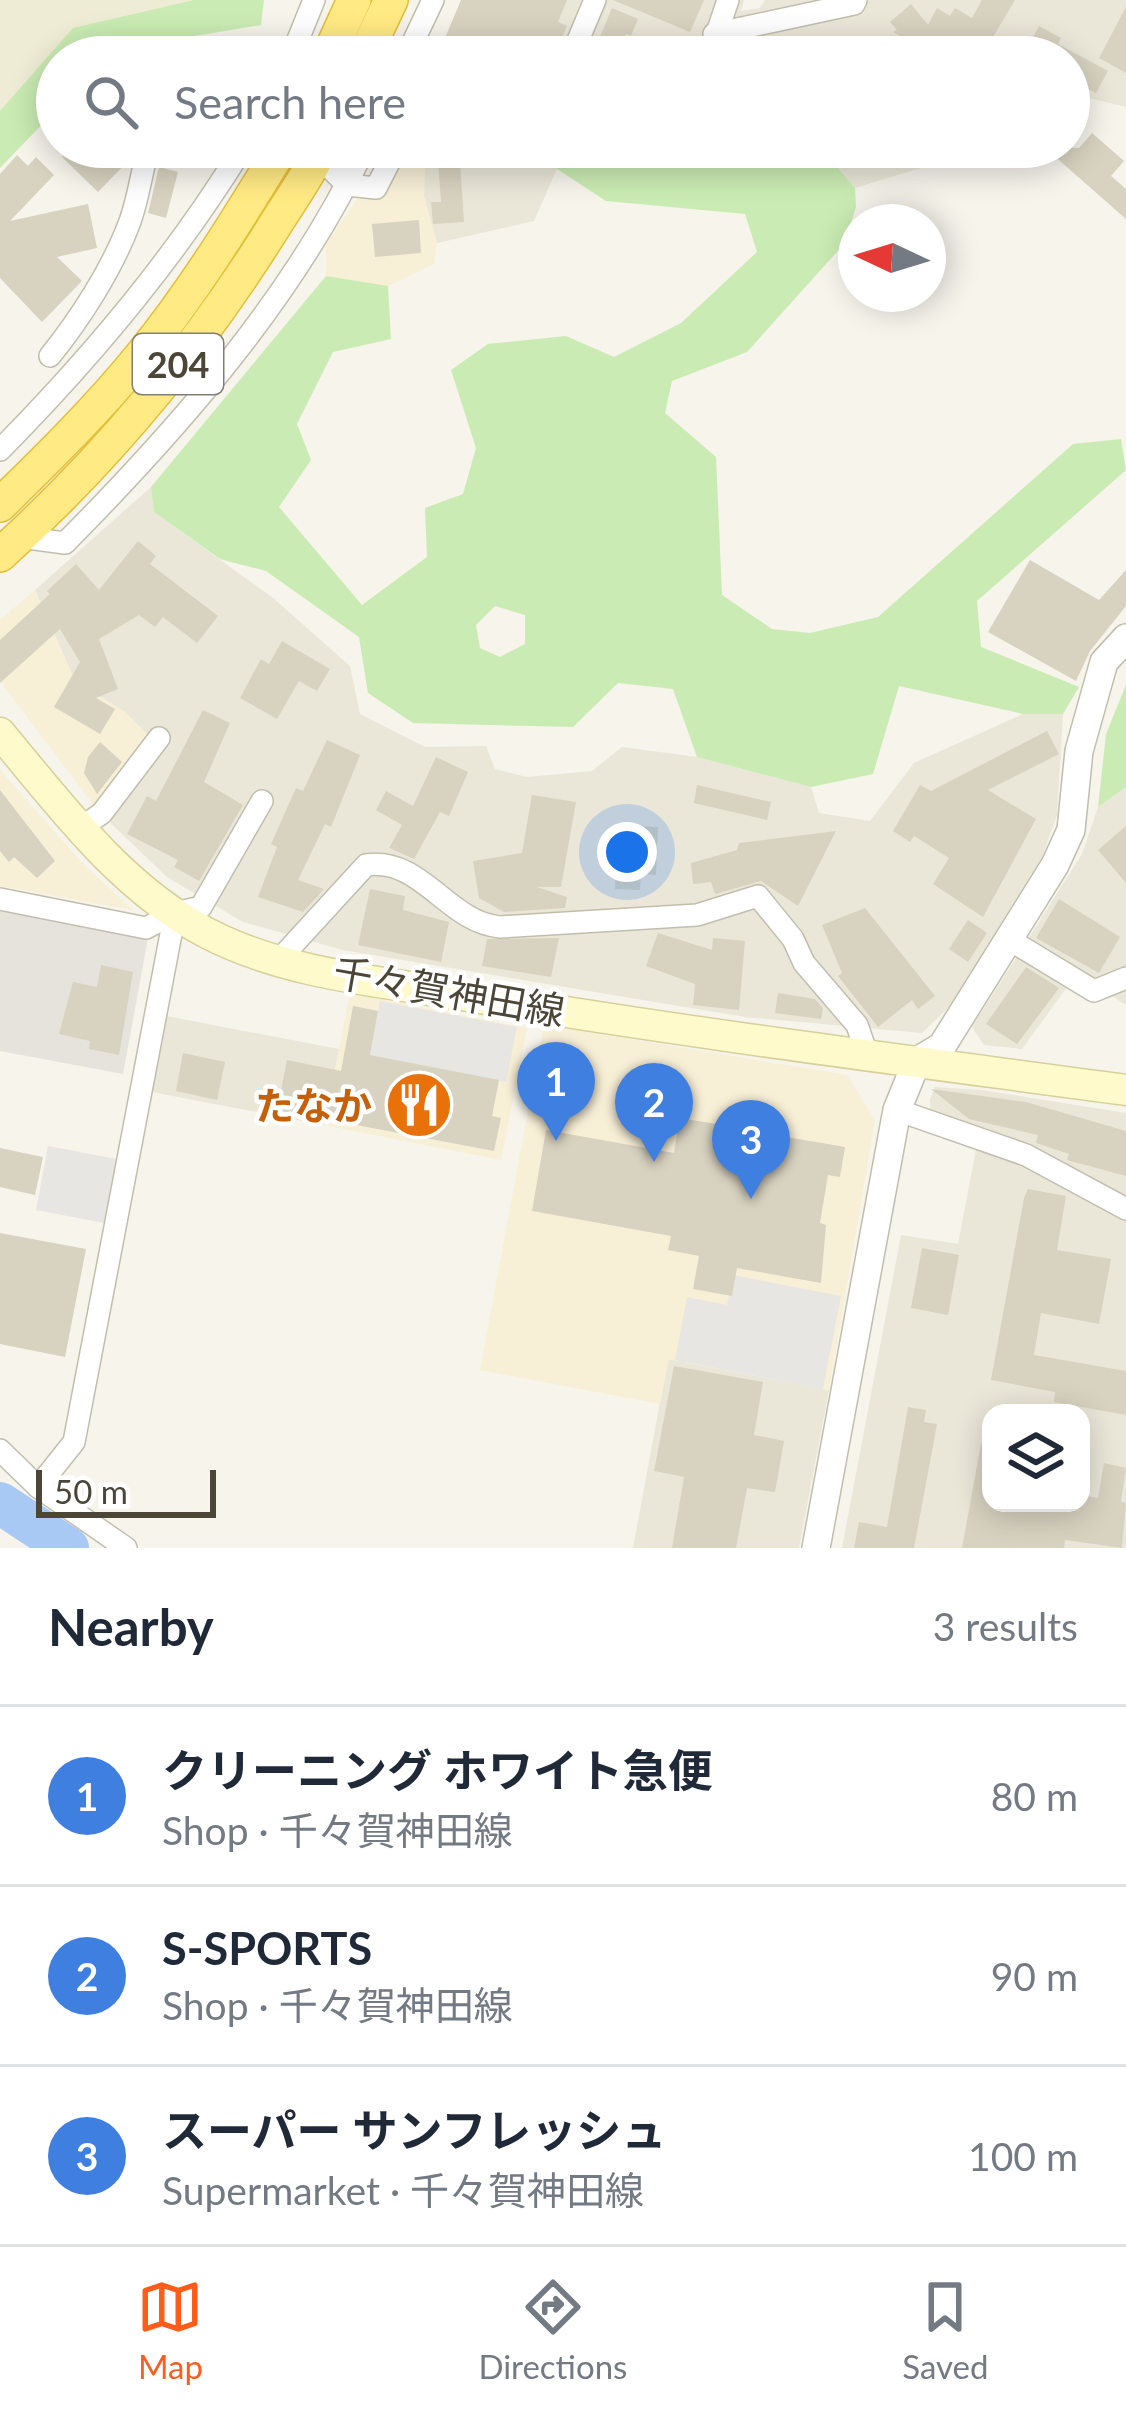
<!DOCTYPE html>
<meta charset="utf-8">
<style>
body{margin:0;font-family:Lato,"Noto Sans JP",sans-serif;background:#f2f2f3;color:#1f2937}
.controls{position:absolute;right:36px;bottom:36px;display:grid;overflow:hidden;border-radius:24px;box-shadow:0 6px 30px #0003}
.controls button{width:108px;height:108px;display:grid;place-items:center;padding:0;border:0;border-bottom:3px solid #e0e1e3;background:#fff;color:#1f2937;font:60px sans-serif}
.compass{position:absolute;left:838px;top:204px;width:108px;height:108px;border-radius:50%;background:#fff;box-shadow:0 6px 30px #0003;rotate:274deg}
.scale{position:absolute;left:36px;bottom:30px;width:180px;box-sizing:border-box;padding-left:12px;border:6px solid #4b4638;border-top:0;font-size:33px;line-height:42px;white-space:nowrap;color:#4b4638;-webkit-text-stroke:9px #fff;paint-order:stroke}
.you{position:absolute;left:627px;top:852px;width:42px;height:42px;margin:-30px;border:9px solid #fff;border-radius:50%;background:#1a73e8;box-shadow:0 0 0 18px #1a73e833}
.badge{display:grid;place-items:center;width:78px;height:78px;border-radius:50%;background:#ff5d19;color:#fff;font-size:39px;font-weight:700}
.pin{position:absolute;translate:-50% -99px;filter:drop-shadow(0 3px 6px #0008)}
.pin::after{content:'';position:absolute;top:63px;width:42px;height:36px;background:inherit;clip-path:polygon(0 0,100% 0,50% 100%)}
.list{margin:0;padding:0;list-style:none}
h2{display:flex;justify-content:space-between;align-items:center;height:156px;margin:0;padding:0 48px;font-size:51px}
h2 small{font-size:39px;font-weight:400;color:#747a83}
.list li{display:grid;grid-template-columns:78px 1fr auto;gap:36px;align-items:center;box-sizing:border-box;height:180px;padding:0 48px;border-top:3px solid #e0e1e3}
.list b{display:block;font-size:45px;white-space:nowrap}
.list p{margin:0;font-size:39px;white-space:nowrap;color:#747a83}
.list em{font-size:39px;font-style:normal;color:#747a83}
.icon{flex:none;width:66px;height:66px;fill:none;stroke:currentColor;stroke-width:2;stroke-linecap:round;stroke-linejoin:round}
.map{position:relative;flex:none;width:1126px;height:1548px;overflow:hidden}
.search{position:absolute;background:#fff;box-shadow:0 6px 30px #0003;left:36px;right:36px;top:36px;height:132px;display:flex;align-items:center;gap:30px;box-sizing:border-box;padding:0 42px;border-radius:66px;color:#747a83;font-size:45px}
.sheet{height:696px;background:#fff}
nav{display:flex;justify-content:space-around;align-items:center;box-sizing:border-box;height:168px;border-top:3px solid #e0e1e3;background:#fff;font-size:33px;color:#747a83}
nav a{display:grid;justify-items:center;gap:6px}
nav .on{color:#ff5d19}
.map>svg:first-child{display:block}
</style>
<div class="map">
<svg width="1126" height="1548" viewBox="0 0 1126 1548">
<rect width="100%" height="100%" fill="#f6f4eb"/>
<!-- residential -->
<g fill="#eae7d9" fill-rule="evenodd">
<polygon points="520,0 744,0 741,11 760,8 765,0 1126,0 1126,107 1069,93 1069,57 496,57"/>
<polygon points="425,147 561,147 557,169 534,221 437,243 424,197"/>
<polygon points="820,147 938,147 934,164 855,188"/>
<polygon points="151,487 154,512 273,598 350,666 360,714 425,747 486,746 495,769 527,777 592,771 622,747 697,757 811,787 819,813 870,821 914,763 1023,714 1063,714 1057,815 1042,857 951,1005 922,1033 745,1017 343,950 243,922 167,877 99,812 75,681 35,590"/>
<polygon points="1126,787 1126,1005 1112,996 1094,999 1070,983 1022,1049 984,1045 972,1027 1082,854 1098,807"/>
<polygon points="166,1016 339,1049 324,1125 152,1092"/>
<path d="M 935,1087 L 982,1090 L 1126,1113 L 1126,1548 L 842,1548 L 901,1235 L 958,1244 L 977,1144 L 931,1123 L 930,1099 ZM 991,1413 L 1081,1413 L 1081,1503 L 991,1503 Z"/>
<polygon points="668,1359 829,1390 799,1548 633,1548"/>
</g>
<!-- commercial -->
<g fill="#f8efd7">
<polygon points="387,147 425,147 424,197 437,243 434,264 388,286 326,276 326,244 376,172"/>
<polygon points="35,590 75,681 124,711 154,741 99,812 0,681 0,620"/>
<polygon points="0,770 84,865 133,910 0,886"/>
<polygon points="350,993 527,1028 501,1160 324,1125"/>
<polygon points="544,1025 847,1075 875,1120 829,1390 669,1359 660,1404 480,1370"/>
</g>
<!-- industrial -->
<polygon fill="#e6e3dc" points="0,910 148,938 123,1074 0,1051"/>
<!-- education -->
<polygon fill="#efecd5" points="0,0 259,0 57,57 0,146"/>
<!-- green -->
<g fill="#caebb3" fill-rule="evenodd">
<polygon points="194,0 264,0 261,25 183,38 150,57 57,57 57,109 0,168 0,111 73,28"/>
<path d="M 561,147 L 820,147 L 855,188 L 856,207 L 844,244 L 747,352 L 672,381 L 665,413 L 716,457 L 722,595 L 772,629 L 810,633 L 878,617 L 1073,444 L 1121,439 L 1126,470 L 977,601 L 981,647 L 1079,687 L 1063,714 L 1023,714 L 899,686 L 873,774 L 811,787 L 697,757 L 673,689 L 618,683 L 573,727 L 413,723 L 368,693 L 359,637 L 266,571 L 220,559 L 154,512 L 151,487 L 326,276 L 388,286 L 391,339 L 333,352 L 297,424 L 311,460 L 279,507 L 362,605 L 427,557 L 425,508 L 463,494 L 476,448 L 451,370 L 488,344 L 566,336 L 614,357 L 681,323 L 757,252 L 745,214 L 606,201 L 557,169 ZM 495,606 L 525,615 L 525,644 L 500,657 L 480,648 L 476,625 Z"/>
<polygon points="1126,685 1126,787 1098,807 1106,734"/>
</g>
<!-- parking -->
<g fill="#e8e6e2">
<polygon points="380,1001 517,1027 506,1082 370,1055"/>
<polygon points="48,1146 117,1159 104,1223 36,1210"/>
<polygon points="733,1275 841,1296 823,1389 675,1360 687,1297 727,1305"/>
</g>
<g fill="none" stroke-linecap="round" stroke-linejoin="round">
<!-- river -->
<polyline stroke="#a7c9f4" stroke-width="42" points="0,1503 68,1548"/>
</g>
<!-- building -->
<g fill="#d8d2c0">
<polygon points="461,0 567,0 558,22 567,26 556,51 538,44 533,57 506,57 480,46 476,57 437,57"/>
<polygon points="613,0 704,0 690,32"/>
<polygon points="982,0 1015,0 981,57 935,57 893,32 897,30 890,22 911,4 928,25 937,8 950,16 955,8 972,18"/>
<polygon points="1126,7 1126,73 1099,58"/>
<polygon points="612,8 638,19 631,36 626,34 618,53 597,44"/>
<polygon points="1039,26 1061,38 1058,44 1108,71 1096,93 1069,79 1069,57 1023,57"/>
<polygon points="1092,133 1124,161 1111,176 1126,189 1126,219 1044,147 1079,148"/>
<polygon points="71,147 133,147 129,160 98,192 62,157"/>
<polygon points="437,147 459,147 464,222 433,224 431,202 441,202"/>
<polygon points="17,155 28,166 36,157 54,175 10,221 88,204 97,248 57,257 82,281 42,322 0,278 0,174"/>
<polygon points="159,167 178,172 166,218 148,213"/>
<polygon points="419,220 421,253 375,257 372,224"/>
<polygon points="138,541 156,556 150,564 218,616 197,643 163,617 155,627 139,615 99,639 118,689 96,698 115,709 100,734 54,707 80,662 60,629 0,683 0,640 50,594 47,591 76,564 99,590"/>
<polygon points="1030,560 1099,600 1126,570 1126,606 1090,651 1076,681 988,632"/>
<polygon points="282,641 330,669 317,691 299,681 277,719 240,698 261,659 269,664"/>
<polygon points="203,710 230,723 204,782 243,805 199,881 174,867 178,860 127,834 147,796 156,801"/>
<polygon points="1047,731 1059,754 988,790 1036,819 983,917 933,884 949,858 914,836 910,842 893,831 920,785 931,791"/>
<polygon points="327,740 360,755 331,827 325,824 298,880 324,889 303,912 258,897 277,847 271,844 296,788 303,791"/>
<polygon points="100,742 122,762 97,794 84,773 88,757"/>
<polygon points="436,757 468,772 449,816 440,812 414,859 389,848 402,825 376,810 386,791 413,806"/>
<polygon points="697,785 771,802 767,820 694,803"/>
<polygon points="0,790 55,861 37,878 14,857 9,862 0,851"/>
<polygon points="532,795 576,802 561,887 537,887 567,897 565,908 504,912 479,898 473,861 522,853"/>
<polygon points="617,825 658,827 656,875 641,874 640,890 615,889"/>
<polygon points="1126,826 1126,883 1098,850"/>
<polygon points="836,831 798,906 761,881 715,894 711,882 693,884 691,863 737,850 739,843"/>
<polygon points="370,889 405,896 403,910 449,922 441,962 358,945"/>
<polygon points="1059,899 1120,937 1099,973 1036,938"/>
<polygon points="865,908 935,996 918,1009 912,1000 878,1027 838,976 842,973 822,925"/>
<polygon points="968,920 987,933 968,962 949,949"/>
<polygon points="658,933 712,950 713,938 745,941 739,1010 693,1005 695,984 646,966"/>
<polygon points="559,938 551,977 482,966 487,939"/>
<polygon points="101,965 133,972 119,1055 89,1049 90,1041 59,1034 73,982 97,987"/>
<polygon points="1026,967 1059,988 1017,1044 986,1024"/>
<polygon points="778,993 815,999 823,1008 821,1019 775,1013"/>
<polygon points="353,1006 378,1011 370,1055 499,1080 492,1116 501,1118 494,1151 277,1110 287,1060 341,1071"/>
<polygon points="183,1053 225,1062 217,1100 176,1091"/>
<polygon points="931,1089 1026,1102 1126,1131 1126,1176 1067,1160 1069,1154 1036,1143 1038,1135 969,1119"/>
<polygon points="680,1118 728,1126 726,1146 754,1150 757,1132 845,1147 840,1177 828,1175 820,1223 826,1225 821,1283 737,1268 732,1296 693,1289 699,1256 668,1250 671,1236 532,1211 546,1130 674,1153"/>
<polygon points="0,1148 43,1157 35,1195 0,1187"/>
<polygon points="1028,1189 1066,1196 1057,1250 1111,1259 1099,1324 1041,1313 1034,1355 1126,1371 1126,1415 1054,1402 1055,1392 991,1380 1024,1198"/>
<polygon points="0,1233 86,1249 65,1357 0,1344"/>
<polygon points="922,1248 959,1255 948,1315 911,1308"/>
<polygon points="674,1366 763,1382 754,1435 784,1441 775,1492 747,1488 736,1548 672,1548 684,1477 654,1471"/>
<polygon points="908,1407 926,1410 924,1422 937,1424 914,1548 854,1548 859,1522 887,1527"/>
<polygon points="981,1444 991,1445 991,1503 1081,1503 1081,1495 1098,1498 1104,1463 1126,1468 1121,1502 1126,1503 1122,1548 1065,1540 1064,1548 962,1548"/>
</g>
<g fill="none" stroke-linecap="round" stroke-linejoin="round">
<defs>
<g id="minor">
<polyline points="714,34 854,4 856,0"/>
<polyline points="291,57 314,0"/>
<polyline points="406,57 433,0"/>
<polyline points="571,57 595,0"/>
<polyline points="709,57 728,0"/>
<polyline points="318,156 347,185 376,188 397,147"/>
<path d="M 50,356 C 80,319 112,269 129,224 C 138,201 141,174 148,150 L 153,147"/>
<path d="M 0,450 C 92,357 175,258 243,147"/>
<path d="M 20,537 L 65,543 C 180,427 295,296 365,147"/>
<polyline points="81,828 102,813 159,738"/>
<polyline points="0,899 146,928 175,913 201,907 262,801"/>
<polyline points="1010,940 1094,991 1126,978"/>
<path d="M 278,961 L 366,865 C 422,857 447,922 500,927 L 697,915 L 758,896 L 793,939 L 804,963 L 857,1025 L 867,1054"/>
<polyline points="897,1110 1026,1155 1126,1209"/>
<polyline points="0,1450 38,1487 126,1548"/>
<polyline points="38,1487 74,1442 175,913"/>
</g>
<polyline id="tertiary" points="816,1548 897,1110 917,1061 942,1046 1055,865 1071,830 1079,751 1104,662 1126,638"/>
<path id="secondary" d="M 0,733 C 61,806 121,888 207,933 C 289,976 390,982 480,998 C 694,1034 911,1061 1126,1090"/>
<g id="trunk">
<polyline points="328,57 354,0"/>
<polyline points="364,57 391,0"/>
<path d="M 0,505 C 49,457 98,409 141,356 C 194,291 238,219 282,147"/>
<path d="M 0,555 C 104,461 195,352 270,233 C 287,205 308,177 322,147"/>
</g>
</defs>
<!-- minor casing -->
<use href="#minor" stroke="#c2bead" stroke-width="24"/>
<!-- tertiary casing -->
<use href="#tertiary" stroke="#c2bead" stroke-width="30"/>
<!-- secondary casing -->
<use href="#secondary" stroke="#d7d09a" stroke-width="33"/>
<!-- trunk casing -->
<use href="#trunk" stroke="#e4bd38" stroke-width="36"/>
<!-- minor -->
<use href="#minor" stroke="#fff" stroke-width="21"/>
<!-- tertiary -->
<use href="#tertiary" stroke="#fff" stroke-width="27"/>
<!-- secondary -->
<use href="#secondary" stroke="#fffacc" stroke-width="30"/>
<!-- trunk -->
<use href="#trunk" stroke="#ffea84" stroke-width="33"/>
</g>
<!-- icons -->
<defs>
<symbol id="restaurant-disc" viewBox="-11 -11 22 22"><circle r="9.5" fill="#e8710a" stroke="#fff"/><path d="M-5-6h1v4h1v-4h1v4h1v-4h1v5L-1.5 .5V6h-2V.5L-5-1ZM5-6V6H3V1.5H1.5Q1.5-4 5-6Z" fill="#fff"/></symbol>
</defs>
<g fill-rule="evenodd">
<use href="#restaurant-disc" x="381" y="1067" width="76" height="76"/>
</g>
<g text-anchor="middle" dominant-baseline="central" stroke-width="9" stroke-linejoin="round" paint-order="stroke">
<!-- shield labels -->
<rect fill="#fff" stroke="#817e74" stroke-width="3" x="133" y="334" width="90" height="60" rx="9"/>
<g font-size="36" font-weight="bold" fill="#4b4638">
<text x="178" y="364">204</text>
</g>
<!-- street labels -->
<g font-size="39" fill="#4b4638" stroke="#fff">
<text transform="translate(449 991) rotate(10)">千々賀神田線</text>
</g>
<!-- food labels -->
<g font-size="39" font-weight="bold" fill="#c56008" stroke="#fff" text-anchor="end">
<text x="372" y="1105">たなか</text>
</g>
</g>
</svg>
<div class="controls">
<button><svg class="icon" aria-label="layers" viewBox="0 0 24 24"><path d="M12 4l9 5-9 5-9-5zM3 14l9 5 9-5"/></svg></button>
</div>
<svg class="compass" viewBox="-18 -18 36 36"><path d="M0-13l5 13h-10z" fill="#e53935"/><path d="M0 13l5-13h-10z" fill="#747a83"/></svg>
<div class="scale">50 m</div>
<div class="you"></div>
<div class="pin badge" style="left:556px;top:1141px;background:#3f7fe0">1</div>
<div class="pin badge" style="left:654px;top:1162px;background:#3f7fe0">2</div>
<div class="pin badge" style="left:751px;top:1199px;background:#3f7fe0">3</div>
<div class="search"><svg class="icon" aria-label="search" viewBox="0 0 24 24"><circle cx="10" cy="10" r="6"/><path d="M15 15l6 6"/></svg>Search here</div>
</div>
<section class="sheet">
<h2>Nearby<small>3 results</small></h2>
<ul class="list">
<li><span class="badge" style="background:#3f7fe0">1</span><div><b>クリーニング ホワイト急便</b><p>Shop · 千々賀神田線</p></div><em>80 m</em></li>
<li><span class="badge" style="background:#3f7fe0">2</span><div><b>S-SPORTS</b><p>Shop · 千々賀神田線</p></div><em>90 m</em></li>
<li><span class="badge" style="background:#3f7fe0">3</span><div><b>スーパー サンフレッシュ</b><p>Supermarket · 千々賀神田線</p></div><em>100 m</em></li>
</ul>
</section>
<nav>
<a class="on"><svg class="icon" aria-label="map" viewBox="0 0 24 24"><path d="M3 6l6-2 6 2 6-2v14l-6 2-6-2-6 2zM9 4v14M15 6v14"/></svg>Map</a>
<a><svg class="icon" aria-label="directions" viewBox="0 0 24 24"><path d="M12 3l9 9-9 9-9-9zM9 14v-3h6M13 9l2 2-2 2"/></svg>Directions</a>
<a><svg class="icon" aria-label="saved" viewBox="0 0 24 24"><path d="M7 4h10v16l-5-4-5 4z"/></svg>Saved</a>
</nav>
